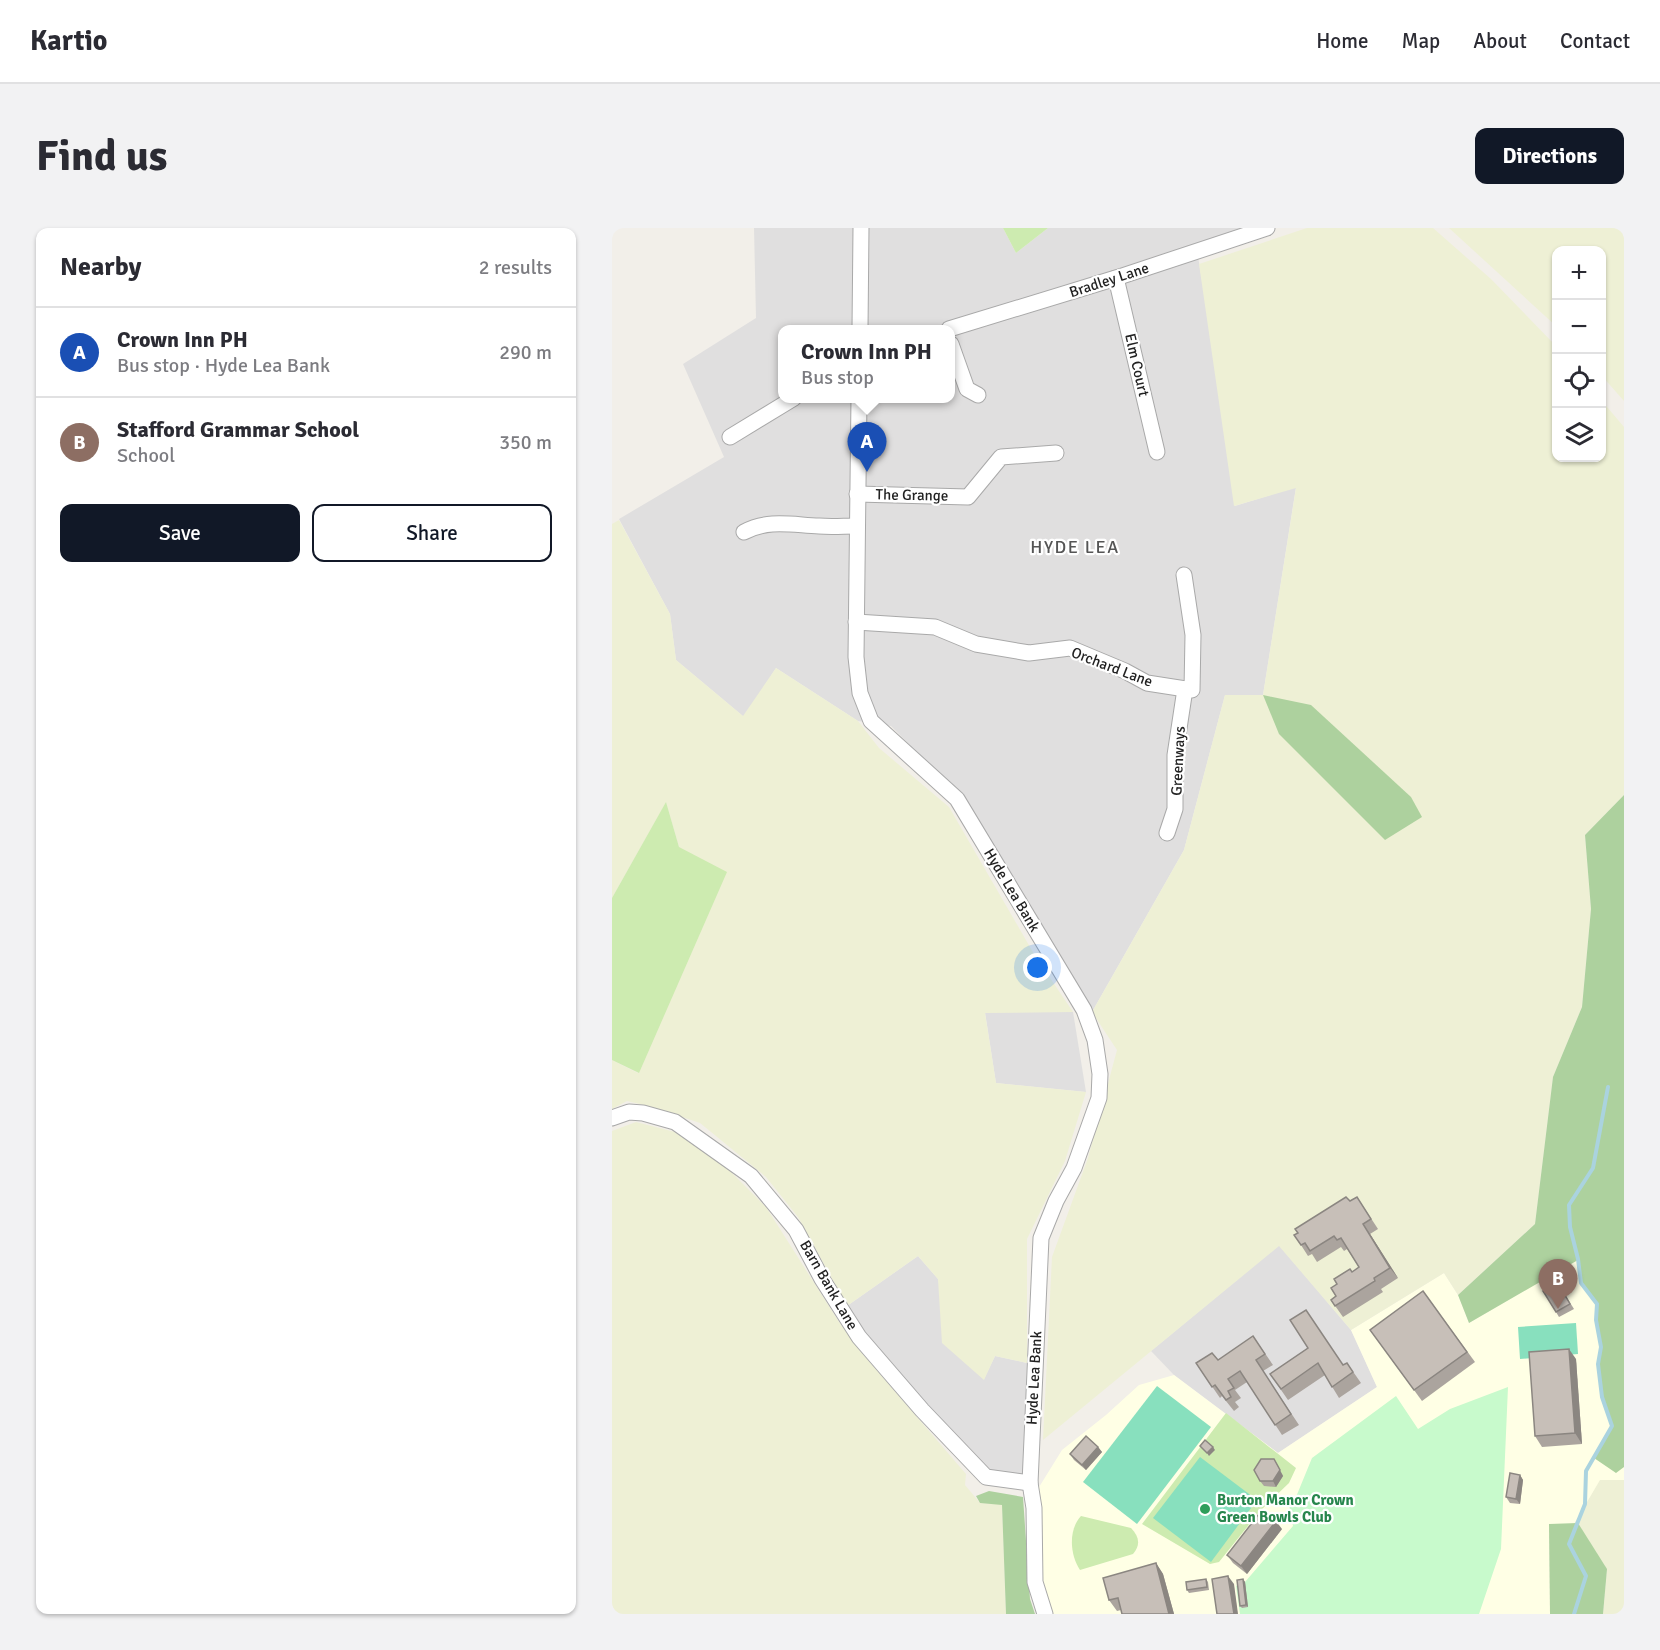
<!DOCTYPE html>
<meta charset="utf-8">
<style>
body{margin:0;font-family:Signika,sans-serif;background:#f2f2f3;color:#2b2b33}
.controls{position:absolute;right:18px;top:18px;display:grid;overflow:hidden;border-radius:12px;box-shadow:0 2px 4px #0004}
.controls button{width:54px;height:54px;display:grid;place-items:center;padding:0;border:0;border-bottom:2px solid #e1e1e2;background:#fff;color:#2b2b33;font:30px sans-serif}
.you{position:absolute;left:426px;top:740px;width:21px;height:21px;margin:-15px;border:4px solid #fff;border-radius:50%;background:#1a73e8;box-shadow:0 0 0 9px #1a73e833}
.badge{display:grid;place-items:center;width:39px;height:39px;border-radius:50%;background:#111827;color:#fff;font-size:20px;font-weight:700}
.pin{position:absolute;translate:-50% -50px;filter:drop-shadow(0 2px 3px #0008)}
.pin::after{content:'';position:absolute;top:32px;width:21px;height:18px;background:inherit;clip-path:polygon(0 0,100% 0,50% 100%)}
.popup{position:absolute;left:166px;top:97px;width:177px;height:78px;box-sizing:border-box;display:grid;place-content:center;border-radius:12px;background:#fff;filter:drop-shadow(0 2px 4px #0005);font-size:20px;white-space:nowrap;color:#7c7c81}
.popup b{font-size:22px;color:#2b2b33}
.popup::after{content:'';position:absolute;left:50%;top:100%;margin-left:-12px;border:12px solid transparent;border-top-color:#fff}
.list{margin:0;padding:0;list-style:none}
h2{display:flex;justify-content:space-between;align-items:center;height:78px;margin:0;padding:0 24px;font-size:26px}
h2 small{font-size:20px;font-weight:400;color:#7c7c81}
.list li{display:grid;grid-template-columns:39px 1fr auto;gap:18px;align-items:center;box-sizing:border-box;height:90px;padding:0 24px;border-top:2px solid #e1e1e2}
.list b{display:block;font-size:22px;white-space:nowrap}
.list p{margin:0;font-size:20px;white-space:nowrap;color:#7c7c81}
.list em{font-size:20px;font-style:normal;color:#7c7c81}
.actions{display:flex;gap:12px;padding:18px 24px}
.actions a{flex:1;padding:14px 0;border:2px solid #111827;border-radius:12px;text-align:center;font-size:21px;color:#111827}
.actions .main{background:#111827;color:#fff}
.icon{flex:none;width:33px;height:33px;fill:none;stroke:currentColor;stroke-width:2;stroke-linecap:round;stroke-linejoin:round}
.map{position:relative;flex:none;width:1012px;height:1386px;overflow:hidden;border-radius:12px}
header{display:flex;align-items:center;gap:36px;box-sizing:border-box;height:84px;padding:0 30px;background:#fff;border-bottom:2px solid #e1e1e2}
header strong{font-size:28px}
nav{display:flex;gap:33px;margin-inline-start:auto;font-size:21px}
.intro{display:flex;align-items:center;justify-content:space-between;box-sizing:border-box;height:144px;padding:0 36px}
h1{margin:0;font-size:42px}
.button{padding:15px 27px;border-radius:12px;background:#111827;color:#fff;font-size:21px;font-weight:700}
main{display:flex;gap:36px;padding:0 36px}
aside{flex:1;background:#fff;border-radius:12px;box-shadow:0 2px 4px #0004}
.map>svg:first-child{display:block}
</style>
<header>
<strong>Kartio</strong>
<nav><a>Home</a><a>Map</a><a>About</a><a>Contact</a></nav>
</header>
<div class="intro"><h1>Find us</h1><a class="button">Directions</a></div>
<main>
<aside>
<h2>Nearby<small>2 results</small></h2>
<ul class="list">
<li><span class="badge" style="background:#1a4fb4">A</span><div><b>Crown Inn PH</b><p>Bus stop · Hyde Lea Bank</p></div><em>290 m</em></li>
<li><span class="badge" style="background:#8d6e63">B</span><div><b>Stafford Grammar School</b><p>School</p></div><em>350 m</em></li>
</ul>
<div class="actions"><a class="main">Save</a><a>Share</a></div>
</aside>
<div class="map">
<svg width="1012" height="1386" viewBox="0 0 1012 1386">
<rect width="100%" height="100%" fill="#f2efe9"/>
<!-- residential -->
<g fill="#e0dfdf" fill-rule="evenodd">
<path d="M 142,0 L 391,0 L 404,25 L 436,0 L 632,0 L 584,17 L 603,129 L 623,278 L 684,259 L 651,467 L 613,467 L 572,622 L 480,784 L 355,575 L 279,498 L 246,493 L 164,440 L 132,489 L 64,432 L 58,386 L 7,291 L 112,229 L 71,136 L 144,90 ZM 171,101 L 339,101 L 339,170 L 171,170 Z"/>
<polygon points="373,784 461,784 474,864 384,855"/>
<polygon points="667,1017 739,1102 765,1159 666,1225 562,1147 539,1123"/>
<polygon points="306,1028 326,1051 328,1062 372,1151 383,1128 415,1135 412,1246 386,1247 373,1241 257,1112 235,1078"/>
</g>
<!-- education -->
<polygon fill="#ffffe5" points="1012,768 1012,1252 988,1253 961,1298 937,1296 938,1386 438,1386 429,1353 424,1264 450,1222 494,1187 527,1157 562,1147 666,1225 765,1159 739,1102 832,1045 846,1067 857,1095 966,1031"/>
<!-- farmland -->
<g fill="#eef0d5">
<polygon points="695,0 821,0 879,51 944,118 945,230 990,230 990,173 1012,199 1012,567 973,607 979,681 970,779 941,849 923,996 846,1067 832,1045 739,1102 667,1018 431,1212 440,1029 476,930 505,822 480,784 572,622 613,467 651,467 684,260 622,278 587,36"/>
<polygon points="837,0 1012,0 1012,173 990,148 990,22 945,22 944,98"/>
<polygon points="7,292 58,386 64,432 131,488 164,440 246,493 267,520 337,579 422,726 461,784 373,785 384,855 474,864 453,933 415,1011 415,1135 383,1128 372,1152 330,1115 326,1051 306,1028 235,1078 186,989 154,949 88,895 40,879 15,873 0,881 0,832 26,845 67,619 54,575 0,670 0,296"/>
<polygon points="24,894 63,904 115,940 154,979 227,1094 249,1124 354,1246 353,1257 368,1275 390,1276 394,1386 0,1386 0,903"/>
<polygon points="988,1252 1012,1252 1012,1386 991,1386 995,1341 961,1298"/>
</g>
<!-- grass -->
<g fill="#cdebb0">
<polygon points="391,0 436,0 404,25"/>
<polygon points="54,574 67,619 115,644 27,845 0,832 0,670"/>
<polygon points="614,1185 684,1240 677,1255 648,1283 607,1334 598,1336 530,1296"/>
<path d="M 469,1288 L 519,1300 C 527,1308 529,1317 521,1326 L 468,1342 C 458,1327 456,1302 469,1288 Z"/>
</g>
<!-- forest -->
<g fill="#add19e">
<polygon points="651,467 699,477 799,569 810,589 773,612 667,506"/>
<polygon points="1012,567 1012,1239 1004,1245 982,1230 1000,1198 990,1169 986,1136 989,1119 984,1092 985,1076 969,1055 966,1032 857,1095 846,1067 923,996 941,849 970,779 979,681 973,607"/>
<polygon points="377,1263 411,1269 418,1371 423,1386 394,1386 390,1277 368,1275 364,1268"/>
<polygon points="966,1295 995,1341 991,1386 938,1386 937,1296"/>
</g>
<!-- park -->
<polygon fill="#c8facc" points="896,1159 889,1321 867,1386 628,1386 624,1358 633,1354 681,1298 677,1277 684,1269 700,1230 784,1168 806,1201 838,1181"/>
<!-- pitch -->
<g fill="#88e0be">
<polygon points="964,1095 966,1126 908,1131 906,1099"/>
<polygon points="545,1158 599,1199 525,1296 471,1254"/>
<polygon points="588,1229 645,1272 599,1334 541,1290"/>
</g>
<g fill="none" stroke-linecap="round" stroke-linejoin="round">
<!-- stream -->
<polyline stroke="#aad3df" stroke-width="4" points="962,1386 974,1348 957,1316 973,1276 974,1243 1000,1198 990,1169 986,1136 989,1119 984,1092 985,1076 969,1055 966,1031 958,999 957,977 981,940 996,859"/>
<defs>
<g id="minor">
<polyline points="504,50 545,224"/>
<polyline points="248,101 249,0"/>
<polyline points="337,101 504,50 655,0"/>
<polyline points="339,116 355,161 366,167"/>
<polyline points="247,170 244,429 248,465 259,493 345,571 472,782 483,812 488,846 487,870 462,940 444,973 429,1010 418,1255 422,1280 423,1354 433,1386"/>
<polyline points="118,209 182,170"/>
<polyline points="245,266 356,269 389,229 444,225"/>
<path d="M 132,304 C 156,291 180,297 207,298 C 219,299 232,298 245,298"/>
<polyline points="244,394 323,399 364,416 417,425 458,420 513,443 535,455 580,462 581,407 572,347"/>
<polyline points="555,605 563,581 563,527 573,461"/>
<polyline points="0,890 17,884 31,885 63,894 139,948 184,1002 210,1051 247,1109 310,1182 374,1249 418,1255"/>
</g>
</defs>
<!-- minor casing -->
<use href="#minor" stroke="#a9a9a9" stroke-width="17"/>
<!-- minor -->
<use href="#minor" stroke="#fff" stroke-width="15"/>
</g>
<!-- wall -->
<g fill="#aba49e">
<polygon points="745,969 766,1001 758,1006 786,1050 769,1061 771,1064 731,1089 719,1072 724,1068 725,1056 747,1039 735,1021 732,1023 729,1019 705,1034 700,1026 696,1028 689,1017 738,973"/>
<polygon points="949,1060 962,1081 947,1089 944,1084"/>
<polygon points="811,1063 863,1134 810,1173 758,1102"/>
<polygon points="641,1108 661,1137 651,1143 687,1197 670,1207 635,1154 623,1162 629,1170 623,1174 627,1179 622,1183 610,1168 608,1170 584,1135 606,1132"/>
<polygon points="696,1120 732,1137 735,1135 749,1155 727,1170 713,1147 676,1172 658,1146"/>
<polygon points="964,1131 970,1216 930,1219 923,1208"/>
<polygon points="486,1219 490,1224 474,1242 462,1232 458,1226"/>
<polygon points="662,1231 671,1248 664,1259 652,1258 648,1253"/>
<polygon points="908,1247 911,1252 908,1276 898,1275 894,1269"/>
<polygon points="670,1301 635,1346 621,1335 615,1327"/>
<polygon points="544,1335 551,1346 562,1386 510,1386 509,1382 505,1383 497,1372"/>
<polygon points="594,1351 596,1354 597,1362 577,1365 575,1362"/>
<polygon points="631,1351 633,1354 636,1379 630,1380 628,1378"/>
</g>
<!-- shaded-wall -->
<g fill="#8b8681">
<polygon points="751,996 758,1006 786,1050 778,1040"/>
<polygon points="957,1121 964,1131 970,1216 963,1205"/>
<polygon points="486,1219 490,1224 474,1242 470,1237"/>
<polygon points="601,1219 603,1222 597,1228 595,1225"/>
<polygon points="662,1231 671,1248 664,1259 661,1253"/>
<polygon points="908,1247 911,1252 908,1276 904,1271"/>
<polygon points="664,1293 670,1301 635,1346 629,1338"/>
<polygon points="544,1335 551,1346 562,1386 557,1386"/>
<polygon points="616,1348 622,1356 626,1386 622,1386"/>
<polygon points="631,1351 633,1354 636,1379 634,1377"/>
</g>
<!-- building -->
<g fill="#c7bfb8" stroke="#8b8681" stroke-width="1.5">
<polygon points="734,969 738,973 745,969 759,991 751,996 778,1040 762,1050 763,1053 723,1078 719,1072 724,1068 719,1060 725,1056 722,1051 738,1041 740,1044 747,1039 729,1010 725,1012 722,1008 698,1023 693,1015 689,1017 682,1007 686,1005 683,1001"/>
<polygon points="946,1055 958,1076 944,1084 931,1063"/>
<polygon points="811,1063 855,1124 802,1162 758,1102"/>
<polygon points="694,1082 731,1137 735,1135 741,1144 720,1159 706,1135 669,1161 658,1146 696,1120 678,1092"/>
<polygon points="641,1108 653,1126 644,1132 679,1186 663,1197 628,1143 616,1151 622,1160 616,1163 619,1169 614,1172 603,1157 600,1159 584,1135 600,1125 606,1132"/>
<polygon points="957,1121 963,1205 923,1208 917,1124"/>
<polygon points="474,1208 486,1219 470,1237 458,1226"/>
<polygon points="593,1212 601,1219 595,1225 588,1218"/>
<polygon points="649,1231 662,1231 668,1242 661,1253 648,1253 642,1242"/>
<polygon points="898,1245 908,1247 904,1271 894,1269"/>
<polygon points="650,1282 664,1293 629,1338 615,1327"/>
<polygon points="544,1335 557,1386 510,1386 506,1370 497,1372 491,1350"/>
<polygon points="616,1348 622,1386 605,1386 600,1351"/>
<polygon points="594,1351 595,1359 575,1362 574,1354"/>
<polygon points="631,1351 634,1377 628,1378 625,1352"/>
</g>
<!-- markers -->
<circle fill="#2e9e5b" stroke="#fff" stroke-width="2" cx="593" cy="1281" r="6"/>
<g text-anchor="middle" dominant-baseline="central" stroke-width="4.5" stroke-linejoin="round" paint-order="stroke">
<!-- street labels -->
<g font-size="15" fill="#222" stroke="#fff">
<text transform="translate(497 52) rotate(-18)">Bradley Lane</text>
<text transform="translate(525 137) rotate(77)">Elm Court</text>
<text transform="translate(300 267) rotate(1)">The Grange</text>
<text transform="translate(500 439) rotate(21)">Orchard Lane</text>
<text transform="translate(566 533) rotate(-87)">Greenways</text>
<text transform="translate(400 662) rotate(59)">Hyde Lea Bank</text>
<text transform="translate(217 1057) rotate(60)">Barn Bank Lane</text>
<text transform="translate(422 1150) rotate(-87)">Hyde Lea Bank</text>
</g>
<!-- leisure labels -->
<g font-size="15" font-weight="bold" fill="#27864d" stroke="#fff" text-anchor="start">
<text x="605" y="1272">Burton Manor Crown<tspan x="605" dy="17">Green Bowls Club</tspan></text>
</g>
<!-- quarter labels -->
<g font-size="18" letter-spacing="1.5" fill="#555" stroke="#fff">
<text x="463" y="319">HYDE LEA</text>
</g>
</g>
</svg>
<div class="controls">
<button>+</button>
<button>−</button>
<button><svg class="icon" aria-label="locate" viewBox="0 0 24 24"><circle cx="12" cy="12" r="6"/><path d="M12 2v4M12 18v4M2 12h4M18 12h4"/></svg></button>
<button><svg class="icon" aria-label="layers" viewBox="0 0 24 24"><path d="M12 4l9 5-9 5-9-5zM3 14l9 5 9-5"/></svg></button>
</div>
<div class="you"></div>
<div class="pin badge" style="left:255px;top:244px;background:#1a4fb4">A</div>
<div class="popup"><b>Crown Inn PH</b>Bus stop</div>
<div class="pin badge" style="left:946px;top:1081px;background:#8d6e63">B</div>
</div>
</main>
